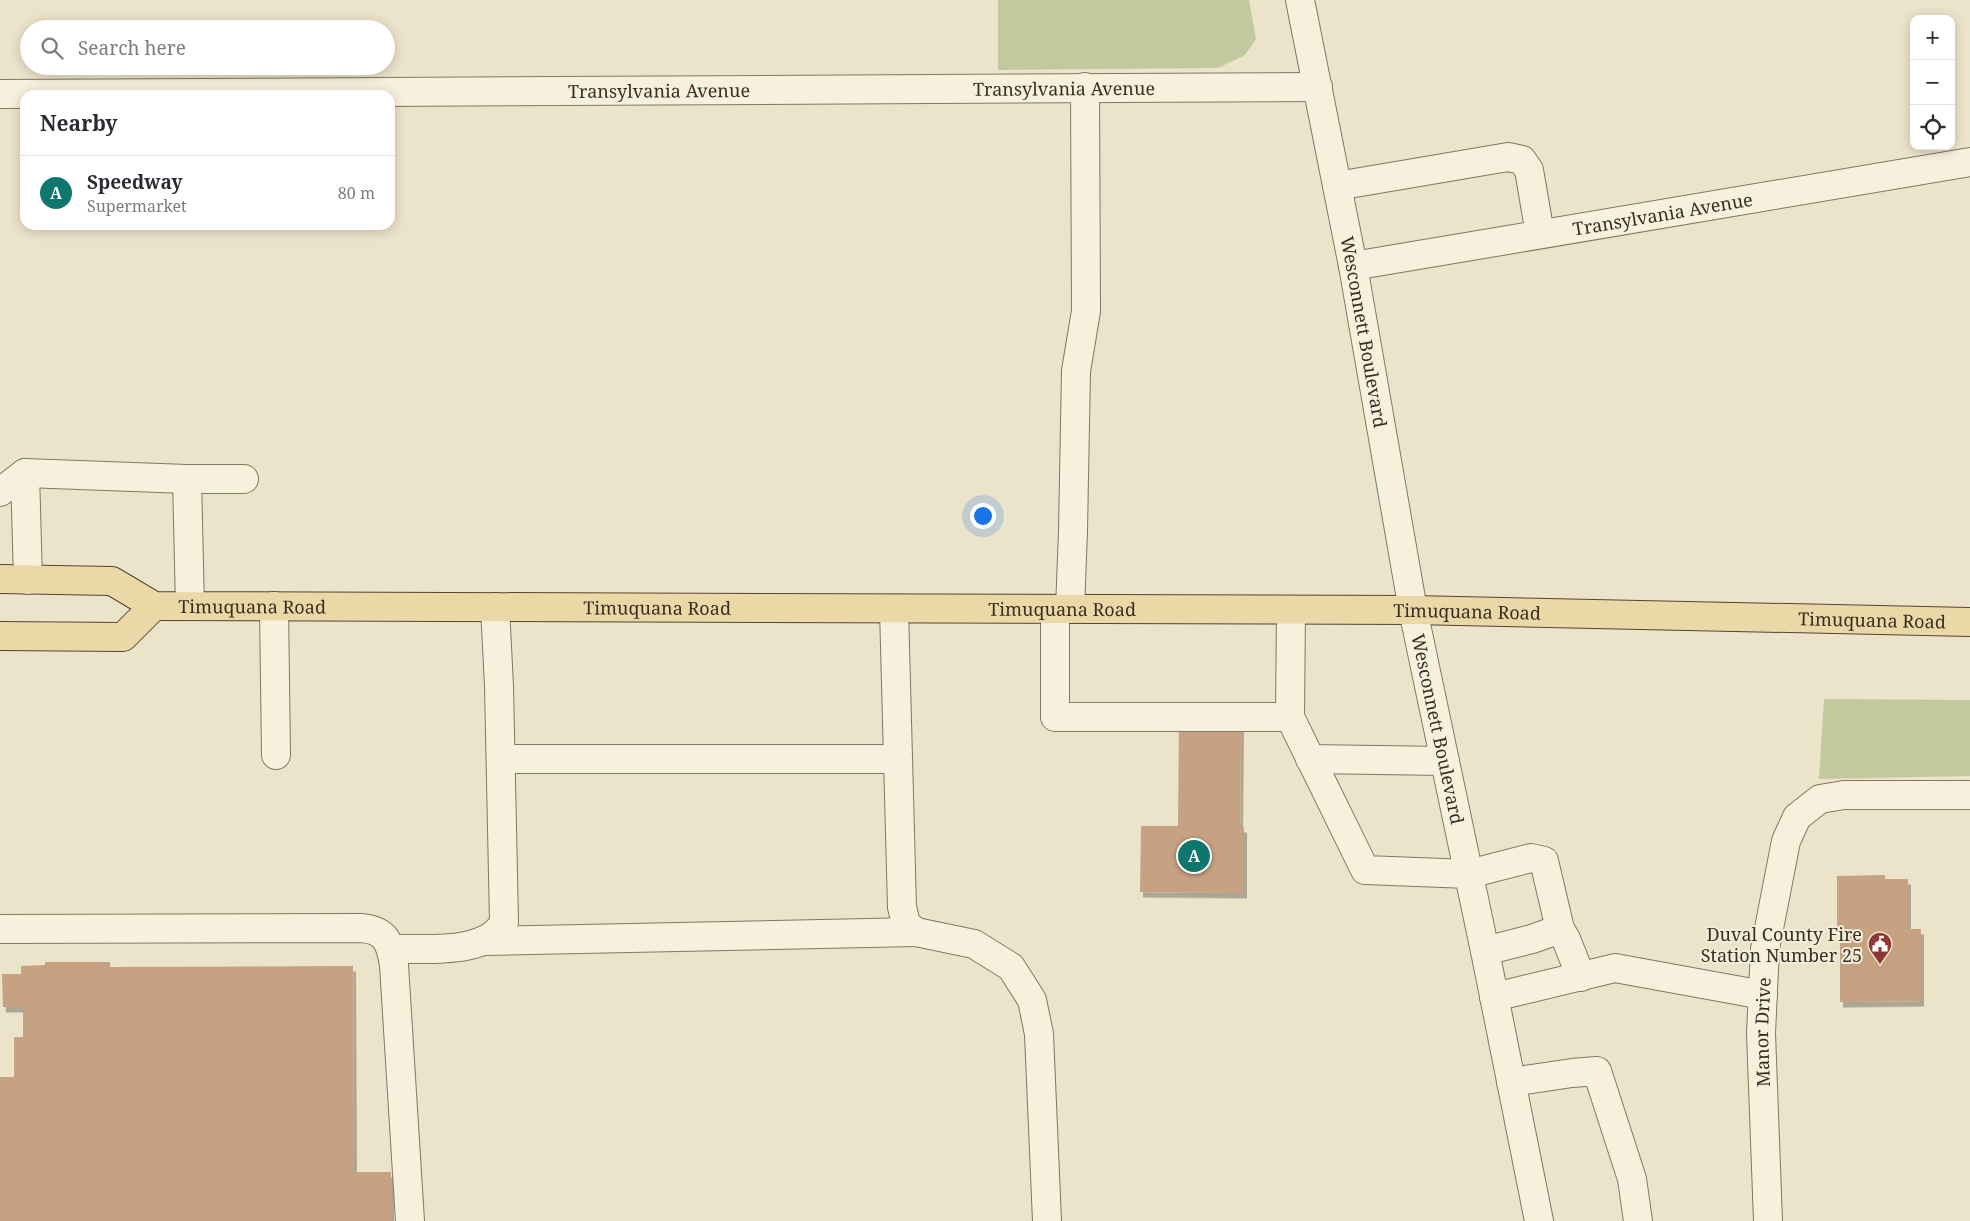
<!DOCTYPE html>
<meta charset="utf-8">
<style>
body{margin:0;font-family:"Noto Serif",serif;background:#f7f7f7;color:#2b2b33}
.controls{position:absolute;right:15px;top:15px;display:grid;overflow:hidden;border-radius:10px;box-shadow:0 2px 12px #0003}
.controls button{width:45px;height:45px;display:grid;place-items:center;padding:0;border:0;border-bottom:1px solid #e1e1e2;background:#fff;color:#2b2b33;font:25px sans-serif}
.you{position:absolute;left:982px;top:515px;width:18px;height:18px;margin:-12px;border:4px solid #fff;border-radius:50%;background:#1a73e8;box-shadow:0 0 0 8px #1a73e833}
.badge{display:grid;place-items:center;width:32px;height:32px;border-radius:50%;background:#0f766e;color:#fff;font-size:16px;font-weight:700}
.pin{position:absolute;translate:-50% -50%;border:2px solid #fff;box-shadow:0 1px 5px #0006}
.list{margin:0;padding:0;list-style:none}
h2{display:flex;justify-content:space-between;align-items:center;height:65px;margin:0;padding:0 20px;font-size:21px}
h2 small{font-size:16px;font-weight:400;color:#7c7c81}
.list li{display:grid;grid-template-columns:32px 1fr auto;gap:15px;align-items:center;box-sizing:border-box;height:75px;padding:0 20px;border-top:1px solid #e1e1e2}
.list b{display:block;font-size:19px;white-space:nowrap}
.list p{margin:0;font-size:16px;white-space:nowrap;color:#7c7c81}
.list em{font-size:16px;font-style:normal;color:#7c7c81}
.icon{flex:none;width:28px;height:28px;fill:none;stroke:currentColor;stroke-width:2;stroke-linecap:round;stroke-linejoin:round}
.map{position:relative;flex:none;width:1970px;height:1221px;overflow:hidden}
.search{position:absolute;background:#fff;box-shadow:0 2px 12px #0003;left:20px;top:20px;width:375px;height:55px;display:flex;align-items:center;gap:12px;box-sizing:border-box;padding:0 18px;border-radius:28px;color:#7c7c81;font-size:19px}
.panel{position:absolute;background:#fff;box-shadow:0 2px 12px #0003;left:20px;top:90px;width:375px;height:140px;border-radius:15px}
.map>svg:first-child{display:block}
</style>
<div class="map">
<svg width="1970" height="1221" viewBox="0 0 1970 1221">
<defs>
<filter id="shadow"><feDropShadow dx="3" dy="5.5" stdDeviation="0" flood-color="#0004"/></filter>
</defs>
<rect width="100%" height="100%" fill="#ebe3ca"/>
<!-- green -->
<g fill="#c2c99e">
<polygon points="998,0 1249,0 1256,39 1245,55 1218,68 998,70"/>
<polygon points="1824,699 1970,700 1970,776 1819,779"/>
</g>
<!-- building -->
<g fill="#c6a283" filter="url(#shadow)">
<polygon points="1179,722 1241,722 1240,827 1244,827 1244,893 1140,892 1141,826 1178,826"/>
<polygon points="1885,875 1885,879 1908,879 1908,929 1921,929 1921,1001 1840,1002 1840,930 1837,930 1837,876"/>
<polygon points="45,962 110,962 110,967 353,966 354,1172 391,1172 391,1221 0,1221 0,1077 14,1077 14,1037 23,1037 23,1007 3,1007 2,974 21,974 21,966 45,965"/>
</g>
<g fill="none" stroke-linecap="round" stroke-linejoin="round">
<defs>
<g id="minor">
<path id="s1" d="M 1300,0 L 1353,266 L 1413,610 L 1485,951 L 1539,1221"/>
<path id="s2" d="M 0,94 L 1318,87"/>
<polyline points="1337,186 1508,157 1522,160 1529,170 1540,234"/>
<path id="s3" d="M 1353,266 L 1970,162"/>
<polyline points="25,473 28,580"/>
<polyline points="187,479 190,606"/>
<polyline points="0,492 25,473 187,479 244,479"/>
<polyline points="274,606 276,755"/>
<polyline points="894,609 902,907 906,924 916,932 974,944 1011,967 1032,1000 1039,1034 1047,1221"/>
<polyline points="1055,609 1055,717 1290,717 1291,610"/>
<polyline points="1070,609 1073,531 1076,371 1086,311 1085,87"/>
<polyline points="1290,717 1365,870 1469,874 1531,858 1544,861 1560,929"/>
<polyline points="501,759 898,759"/>
<polyline points="1310,759 1445,761"/>
<path d="M 0,929 L 361,928 C 386,930 390,942 394,965 L 410,1221"/>
<polyline points="482,941 916,932"/>
<path d="M 391,949 C 423,948 487,956 504,922 L 499,686 L 495,607"/>
<polyline points="1485,951 1532,939 1560,929 1566,939 1581,977"/>
<polyline points="1494,997 1615,968 1763,995"/>
<polyline points="1511,1082 1572,1073 1597,1071 1632,1179 1638,1221"/>
<path id="s4" d="M 1768,1221 L 1761,1033 L 1765,949 L 1786,841 L 1797,817 L 1820,799 L 1844,795 L 1970,795"/>
</g>
<g id="major">
<path id="s5" d="M 0,579 L 112,581 L 154,606 L 1413,610 L 1970,622"/>
<polyline points="0,636 123,637 154,606"/>
</g>
</defs>
<!-- minor casing -->
<use href="#minor" stroke="#86765f" stroke-width="30"/>
<!-- major casing -->
<use href="#major" stroke="#543" stroke-width="30"/>
<!-- minor -->
<use href="#minor" stroke="#f6f0dc" stroke-width="28"/>
<!-- major -->
<use href="#major" stroke="#ead8a6" stroke-width="28"/>
</g>
<!-- icons -->
<defs>
<symbol id="civic-pin" viewBox="-11 -11 22 30"><path d="M0 17L-7.5 6A9.5 9.5 0 1 1 7.5 6Z" fill="#903834" stroke="#f3edd9"/><path d="M-.6-6.5H3V-4.5H.6V-3L4-1V1h2V6H-6V1h2V-1L-.6-3ZM-1.2 2.5V6h2.4V2.5Z" fill="#fff"/></symbol>
</defs>
<g fill-rule="evenodd">
<use href="#civic-pin" x="1866" y="930" width="28" height="38"/>
</g>
<g text-anchor="middle" dominant-baseline="central" stroke-width="4" stroke-linejoin="round" paint-order="stroke">
<!-- street labels -->
<g font-size="18" fill="#382e22" stroke="#f3edd9">
<text stroke="none"><textPath href="#s2" startOffset="1064">Transylvania Avenue</textPath></text>
<text stroke="none"><textPath href="#s2" startOffset="659">Transylvania Avenue</textPath></text>
<text stroke="none"><textPath href="#s3" startOffset="314">Transylvania Avenue</textPath></text>
<text stroke="none"><textPath href="#s1" startOffset="338">Wesconnett Boulevard</textPath></text>
<text stroke="none"><textPath href="#s5" startOffset="259">Timuquana Road</textPath></text>
<text stroke="none"><textPath href="#s5" startOffset="664">Timuquana Road</textPath></text>
<text stroke="none"><textPath href="#s5" startOffset="1069">Timuquana Road</textPath></text>
<text stroke="none"><textPath href="#s5" startOffset="1474">Timuquana Road</textPath></text>
<text stroke="none"><textPath href="#s5" startOffset="1879">Timuquana Road</textPath></text>
<text stroke="none"><textPath href="#s1" startOffset="742">Wesconnett Boulevard</textPath></text>
<text stroke="none"><textPath href="#s4" startOffset="189">Manor Drive</textPath></text>
</g>
<!-- poi labels -->
<g font-size="18" fill="#382e22" stroke="#f3edd9" text-anchor="end">
<text x="1862" y="934">Duval County Fire<tspan x="1862" dy="21">Station Number 25</tspan></text>
</g>
</g>
</svg>
<div class="controls">
<button>+</button>
<button>−</button>
<button><svg class="icon" aria-label="locate" viewBox="0 0 24 24"><circle cx="12" cy="12" r="6"/><path d="M12 2v4M12 18v4M2 12h4M18 12h4"/></svg></button>
</div>
<div class="you"></div>
<div class="pin badge" style="left:1194px;top:856px">A</div>
<div class="search"><svg class="icon" aria-label="search" viewBox="0 0 24 24"><circle cx="10" cy="10" r="6"/><path d="M15 15l6 6"/></svg>Search here</div>
<section class="panel">
<h2>Nearby<small></small></h2>
<ul class="list">
<li><span class="badge">A</span><div><b>Speedway</b><p>Supermarket</p></div><em>80 m</em></li>
</ul>
</section>
</div>
